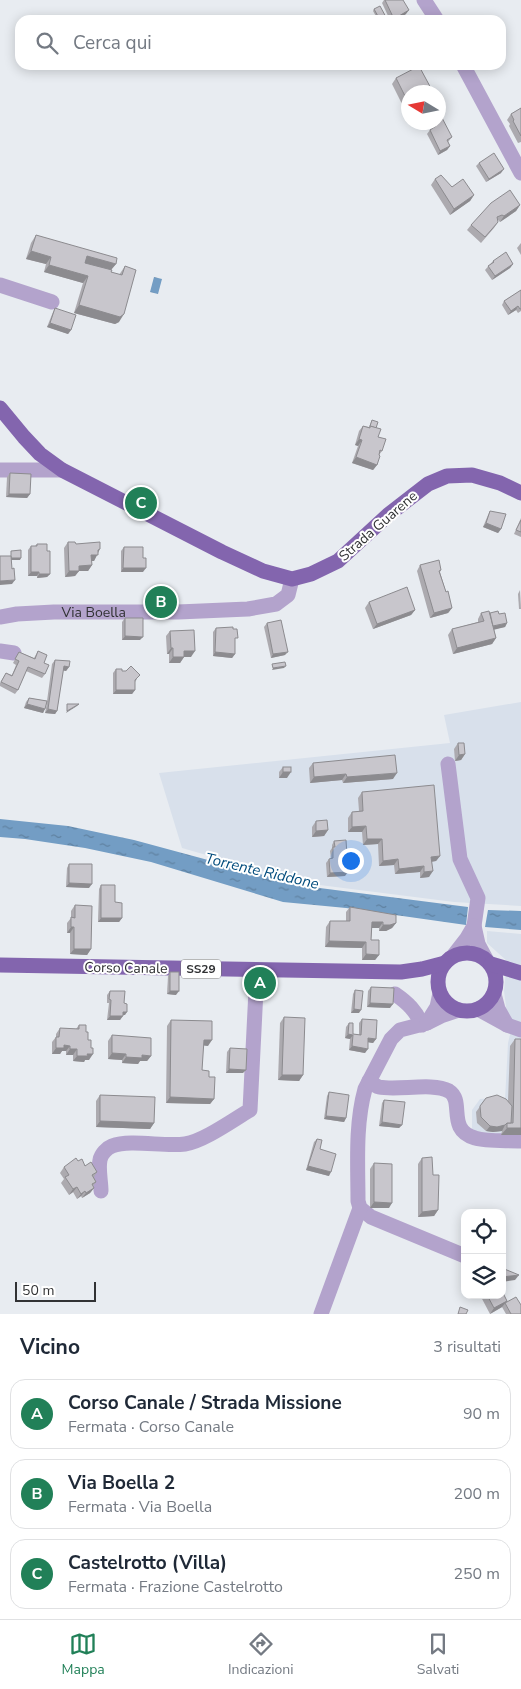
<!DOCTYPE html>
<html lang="it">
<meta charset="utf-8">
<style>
body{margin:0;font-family:"Nunito Sans",sans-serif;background:#f6f6f7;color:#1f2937}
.controls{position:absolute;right:15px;bottom:15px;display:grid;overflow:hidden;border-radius:10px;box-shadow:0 2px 12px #0003}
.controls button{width:45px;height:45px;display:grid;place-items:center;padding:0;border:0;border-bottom:1px solid #e0e1e3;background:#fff;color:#1f2937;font:25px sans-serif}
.compass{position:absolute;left:401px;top:85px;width:45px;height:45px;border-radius:50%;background:#fff;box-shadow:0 2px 12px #0003;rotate:280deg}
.scale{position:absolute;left:15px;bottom:12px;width:81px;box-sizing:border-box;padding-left:5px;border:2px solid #313234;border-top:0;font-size:14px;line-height:18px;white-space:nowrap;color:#313234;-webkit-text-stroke:4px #fff;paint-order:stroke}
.you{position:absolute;left:350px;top:860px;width:18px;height:18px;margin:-12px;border:4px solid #fff;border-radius:50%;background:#1a73e8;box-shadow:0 0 0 8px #1a73e833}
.badge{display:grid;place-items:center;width:32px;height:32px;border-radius:50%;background:#218058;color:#fff;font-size:16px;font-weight:700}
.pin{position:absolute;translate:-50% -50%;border:2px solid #fff;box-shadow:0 1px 5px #0006}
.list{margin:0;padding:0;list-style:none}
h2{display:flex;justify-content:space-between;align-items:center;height:65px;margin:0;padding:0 20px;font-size:21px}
h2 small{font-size:16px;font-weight:400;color:#747a83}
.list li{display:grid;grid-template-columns:32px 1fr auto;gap:15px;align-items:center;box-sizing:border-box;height:70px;margin:0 10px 10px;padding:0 10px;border:1px solid #e0e1e3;border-radius:15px}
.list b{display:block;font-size:19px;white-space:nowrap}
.list p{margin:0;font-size:16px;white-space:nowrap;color:#747a83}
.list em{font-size:16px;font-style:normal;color:#747a83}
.icon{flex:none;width:28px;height:28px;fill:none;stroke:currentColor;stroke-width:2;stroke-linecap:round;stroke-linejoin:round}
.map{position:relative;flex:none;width:521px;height:1314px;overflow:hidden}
.search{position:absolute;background:#fff;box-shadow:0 2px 12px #0003;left:15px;right:15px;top:15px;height:55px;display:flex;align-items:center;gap:12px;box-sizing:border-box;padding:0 18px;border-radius:15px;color:#747a83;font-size:19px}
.sheet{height:305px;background:#fff}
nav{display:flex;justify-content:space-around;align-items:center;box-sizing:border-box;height:70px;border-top:1px solid #e0e1e3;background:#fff;font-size:14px;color:#747a83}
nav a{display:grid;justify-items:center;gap:2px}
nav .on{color:#218058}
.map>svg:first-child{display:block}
</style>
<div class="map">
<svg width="521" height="1314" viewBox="0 0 521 1314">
<defs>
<pattern id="water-ripples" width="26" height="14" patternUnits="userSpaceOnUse" patternTransform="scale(1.25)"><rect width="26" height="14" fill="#739dc4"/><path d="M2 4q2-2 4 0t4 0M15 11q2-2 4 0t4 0" fill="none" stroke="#5f81a0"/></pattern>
</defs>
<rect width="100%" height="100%" fill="#e8ecf1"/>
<!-- built -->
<g fill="#d8e0eb">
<polygon points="521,702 521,906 454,902 304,883 182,848 159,773 450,743 444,715"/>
<polygon points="487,931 521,934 521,1147 472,1142 472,1110 480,1099 495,1098 505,1100 508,1043 513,1022 507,1014 504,991 507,961 487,943"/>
</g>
<!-- water -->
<g fill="url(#water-ripples)">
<polygon points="154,277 162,279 158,294 150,292"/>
<polygon points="0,819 68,826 134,840 304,886 468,907 466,925 346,908 283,902 151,862 85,848 25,839 0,837"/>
<polygon points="488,910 521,911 521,930 485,927"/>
</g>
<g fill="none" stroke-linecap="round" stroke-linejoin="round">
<!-- minor -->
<g stroke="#b3a3cc" stroke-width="15">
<polyline points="424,0 437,20"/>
<polyline points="463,65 521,173"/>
<polyline points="0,285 52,302"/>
<polyline points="0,470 62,470"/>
<path id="s1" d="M 0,617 L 17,614 L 54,612 L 178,612 L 248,609 L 276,604 L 288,595 L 292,579"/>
<polyline points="0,651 14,653"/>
<polyline points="448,764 460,859 478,898 474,926"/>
<polyline points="453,956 467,938 474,926 478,944 486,959"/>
<path d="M 395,994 C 408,1003 416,1011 422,1025"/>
<polyline points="478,1009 507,1025 498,1009 494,994"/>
<path d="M 459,1010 L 441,1016 L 427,1023 L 400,1030 L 391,1039 L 365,1089 C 355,1125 358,1165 358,1201 L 360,1208 L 371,1217 L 465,1256"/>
<polyline points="427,1023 437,1007 440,993"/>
<polyline points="507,1025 521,1030"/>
<path d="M 369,1081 C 372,1083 376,1086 379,1087 C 398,1091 432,1082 449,1091 C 465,1101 446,1130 475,1138 C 487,1142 507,1140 521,1141"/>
<path d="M 101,1191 C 101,1182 98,1169 100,1160 C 101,1154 107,1148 112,1146 C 131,1139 164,1147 185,1144 C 204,1141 233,1120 250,1110 L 257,970"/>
<polyline points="321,1314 360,1208"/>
</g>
<!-- major -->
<g stroke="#8365ae" stroke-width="15">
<polyline points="0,408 24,437 40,454 62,470 222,552 263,571 292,579 311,574 338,561 388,515 428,484 447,476 472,475 500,483 521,493"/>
<circle cx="467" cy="982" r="29"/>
<polyline points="491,964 521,973"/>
<polyline points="0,965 401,972 422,969 445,963"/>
</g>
</g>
<!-- wall -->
<g fill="#acaaaf">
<polygon points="384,0 403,0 406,14 396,20 390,20 382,3"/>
<polygon points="374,9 386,20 378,20 373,11"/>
<polygon points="396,78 408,92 408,116 392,84"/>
<polygon points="521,108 521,142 518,143 509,126 510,124 507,120 511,114"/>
<polygon points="429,122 438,122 452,137 448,142 450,146 447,150 438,155 427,134 430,130 432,128"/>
<polygon points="479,163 501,173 486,182 476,166"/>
<polygon points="435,179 452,187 474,195 470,201 450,215 431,185"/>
<polygon points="520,205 516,211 500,222 498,220 498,222 494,228 481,243 467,230 471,225"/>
<polygon points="36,235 116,264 111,270 111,272 119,275 125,266 119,322 115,324 74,313 83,283 44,272 46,264 26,259 31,243"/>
<polygon points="521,243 521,255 517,248"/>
<polygon points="493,261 513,264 510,268 492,280 485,270"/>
<polygon points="521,290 521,311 518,313 516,310 508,315 502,305 504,301"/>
<polygon points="55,308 71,330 68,334 47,327 53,312"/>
<polygon points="372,420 376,428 382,451 379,455 377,465 373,470 352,463 358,446 355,445 359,431 363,426 369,427"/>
<polygon points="10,473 30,494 27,498 6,497 7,477"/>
<polygon points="490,511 501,529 498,533 483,527 488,515"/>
<polygon points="521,518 521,537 514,534"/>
<polygon points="68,542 76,544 98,553 94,561 91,561 92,565 88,571 79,571 75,576 65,577 64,548"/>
<polygon points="37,544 47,551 50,574 47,577 37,578 37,576 28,576 28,550 31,546 35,546"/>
<polygon points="124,547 143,558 143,572 121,572 121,551"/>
<polygon points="420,565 441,570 440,572 446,592 452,608 448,613 430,618 417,571"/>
<polygon points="520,590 521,609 519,609 518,594"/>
<polygon points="369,602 415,610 411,615 373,629 365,608"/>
<polygon points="481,613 490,613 499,614 507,623 505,627 494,629 496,638 492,644 453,654 448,635 452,629 478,622 478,619"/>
<polygon points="125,618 140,640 122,640 122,622"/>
<polygon points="267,623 285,655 271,658 264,627"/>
<polygon points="216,628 235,642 235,654 232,658 213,656 213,632"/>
<polygon points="170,631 191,657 184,657 180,663 169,663 169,654 167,654 166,636"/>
<polygon points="38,651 44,663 45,674 42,678 26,671 18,690 15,694 0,686 0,683 6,673 12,675 16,665 13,663 19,652 34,658"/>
<polygon points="55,660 69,667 66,671 63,670 57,711 55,714 45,713 47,703 43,713 24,708 26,702 29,698 47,701 52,664"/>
<polygon points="116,669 137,679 135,682 135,690 132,694 113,694 113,673"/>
<polygon points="458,743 465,754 461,760 455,761 454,749"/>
<polygon points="313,763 393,779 343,783 342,780 310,783 309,768"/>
<polygon points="283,767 287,778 279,778 279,772"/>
<polygon points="362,792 440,856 436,861 432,862 429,877 420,878 420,872 395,874 394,865 379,866 378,844 363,845 362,832 348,832 348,818 352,812 359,811 358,798"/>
<polygon points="316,821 328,830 324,836 312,837 312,827"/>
<polygon points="334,841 345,876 327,877 326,863 329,859 331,859 330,851 332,848 332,845"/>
<polygon points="69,864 89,888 66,887 67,868"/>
<polygon points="101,885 115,902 122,918 119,922 98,922 99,889"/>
<polygon points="75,905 91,949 87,955 70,954 70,933 67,933 67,923 71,918 71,911"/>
<polygon points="350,907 396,923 392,928 386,931 379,931 379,928 372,928 371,940 379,955 375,960 362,960 362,948 325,947 326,927 330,921 346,921 346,912"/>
<polygon points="170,972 176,995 167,994 168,976"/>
<polygon points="371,987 390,1008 367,1007 368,991"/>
<polygon points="355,990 359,1013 351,1013 353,994"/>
<polygon points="110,991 124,1003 125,1015 123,1015 120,1020 107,1020 109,1003 107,1003 107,995"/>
<polygon points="284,1017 303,1075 299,1081 278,1080 280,1023"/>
<polygon points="362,1019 376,1039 373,1043 368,1042 365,1053 349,1050 350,1039 345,1038 346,1027 349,1023 353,1034 359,1035 359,1023"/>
<polygon points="171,1020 208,1046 203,1045 202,1070 209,1077 214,1099 210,1104 166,1103 167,1026"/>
<polygon points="79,1025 86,1032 89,1060 85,1060 84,1062 73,1061 73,1055 66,1055 66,1051 62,1051 60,1054 52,1054 52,1042 56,1037 56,1034 60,1028 76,1029"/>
<polygon points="112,1035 151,1056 147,1061 140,1061 138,1064 122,1063 122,1060 108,1059 108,1041"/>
<polygon points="515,1039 521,1039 521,1135 501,1135 502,1131 493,1132 486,1131 477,1123 476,1112 486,1098 508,1101 510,1046"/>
<polygon points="230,1048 243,1073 226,1073 227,1052"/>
<polygon points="329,1092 346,1118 344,1122 324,1119 327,1096"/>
<polygon points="100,1095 154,1123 150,1129 96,1127 96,1101"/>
<polygon points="384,1100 402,1125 399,1128 379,1126 382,1103"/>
<polygon points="317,1139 320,1149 329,1176 306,1170 314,1142"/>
<polygon points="422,1158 433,1175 438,1210 434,1216 418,1217 418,1164"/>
<polygon points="78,1161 97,1172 94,1177 96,1182 93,1186 94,1188 90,1193 82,1198 81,1196 77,1199 73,1192 69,1195 61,1183 64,1179 60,1173 64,1167"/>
<polygon points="374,1163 389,1208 370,1208 370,1169"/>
<polygon points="480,1295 502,1295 507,1301 506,1303 521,1314 506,1314 502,1307 490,1314"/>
</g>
<!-- shaded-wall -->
<g fill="#8c8b8f">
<polygon points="409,10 406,14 396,20 393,20 394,19"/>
<polygon points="450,146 447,150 438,155 440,151"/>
<polygon points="504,169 501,173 486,182 489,179"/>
<polygon points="474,195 470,201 450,215 454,209"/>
<polygon points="520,205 516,211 500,222 504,216"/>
<polygon points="31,251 51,257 46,264 26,259"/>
<polygon points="87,256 116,264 110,271 82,264"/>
<polygon points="513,264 510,268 492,280 495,276"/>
<polygon points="49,265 88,276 83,283 44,272"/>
<polygon points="79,305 124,314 119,322 115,324 74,313"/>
<polygon points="518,306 516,310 508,315 511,311"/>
<polygon points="50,323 71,330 68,334 47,327"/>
<polygon points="359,439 362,440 358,446 355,445"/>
<polygon points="356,457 377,465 373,470 352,463"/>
<polygon points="9,494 30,494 27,498 6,497"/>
<polygon points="486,523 501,529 498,533 483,527"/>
<polygon points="100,549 94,561 87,561 91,555 98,550"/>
<polygon points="11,558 21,558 20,560 10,560"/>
<polygon points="92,565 88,571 79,571 75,576 65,577 69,571 79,566"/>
<polygon points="123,568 146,568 143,572 121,572"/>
<polygon points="31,572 39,572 37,576 28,576"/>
<polygon points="39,574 50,574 47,577 37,578"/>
<polygon points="15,580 12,584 0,585 0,581"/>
<polygon points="452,608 448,613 430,618 434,613"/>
<polygon points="415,610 411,615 373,629 377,624"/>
<polygon points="507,623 505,627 489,631 491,627"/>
<polygon points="125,636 143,637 140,640 122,640"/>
<polygon points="496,638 492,644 453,654 457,648"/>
<polygon points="171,648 173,648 169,654 167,654"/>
<polygon points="184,651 195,651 191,657 180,657"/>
<polygon points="215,652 235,654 232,658 213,656"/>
<polygon points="288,652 285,655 271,658 273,654"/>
<polygon points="173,657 184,657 180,663 169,663"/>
<polygon points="64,666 69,667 66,671 61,670"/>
<polygon points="286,666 284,668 272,670 273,668"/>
<polygon points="116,690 135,690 132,694 113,694"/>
<polygon points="27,704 45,709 43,713 24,708"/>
<polygon points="79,704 77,706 66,713 67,711"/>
<polygon points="48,709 57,711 55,714 45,713"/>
<polygon points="465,754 461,760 455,761 459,755"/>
<polygon points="283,772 291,772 287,778 279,778"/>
<polygon points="397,773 393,779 343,783 347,777"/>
<polygon points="346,774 342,780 310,783 314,777"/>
<polygon points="366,826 362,832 348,832 352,827"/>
<polygon points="328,830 324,836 312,837 316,831"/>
<polygon points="367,839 382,839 378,844 363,845"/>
<polygon points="440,856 436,861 427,862 431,857"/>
<polygon points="398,859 394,865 379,866 383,861"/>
<polygon points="424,866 420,872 395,874 399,869"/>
<polygon points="433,871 429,877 420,878 424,872"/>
<polygon points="348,872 345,876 327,877 330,873"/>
<polygon points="69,883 92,884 89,888 66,887"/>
<polygon points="101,918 122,918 119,922 98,922"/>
<polygon points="372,922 383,922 379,928 368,928"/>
<polygon points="396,923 392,928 386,931 379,931 383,925"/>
<polygon points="71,927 74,927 70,933 67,933"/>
<polygon points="329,941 366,942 362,948 325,947"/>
<polygon points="74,949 91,949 87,955 70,954"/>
<polygon points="366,954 379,955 375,960 362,960"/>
<polygon points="170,991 179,991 176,995 167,994"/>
<polygon points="370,1003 393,1004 390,1008 367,1007"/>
<polygon points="354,1009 361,1010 359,1013 351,1013"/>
<polygon points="123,1012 127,1012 125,1015 120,1015"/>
<polygon points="110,1016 123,1016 120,1020 107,1020"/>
<polygon points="348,1034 353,1035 350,1039 345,1038"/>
<polygon points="368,1038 376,1039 373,1043 366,1042"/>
<polygon points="204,1040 212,1040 208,1046 200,1045"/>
<polygon points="64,1045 70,1046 66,1051 62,1051 60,1054 52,1054 56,1048"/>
<polygon points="352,1046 368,1049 365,1053 349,1050"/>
<polygon points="70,1049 77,1049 73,1055 66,1055"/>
<polygon points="112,1053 126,1054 122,1060 108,1059"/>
<polygon points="87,1054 93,1054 89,1060 85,1060 84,1062 73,1061 77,1056"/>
<polygon points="142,1055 151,1056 147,1061 140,1061 138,1064 122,1063 126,1057"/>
<polygon points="229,1069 246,1070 243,1073 226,1073"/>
<polygon points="282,1075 303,1075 299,1081 278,1080"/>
<polygon points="170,1097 214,1099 210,1104 166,1103"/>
<polygon points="326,1116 346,1118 344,1122 324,1119"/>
<polygon points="100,1121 154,1123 150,1129 96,1127"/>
<polygon points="382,1122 402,1125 399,1128 379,1126"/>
<polygon points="505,1125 502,1131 493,1132 486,1131 490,1126"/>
<polygon points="507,1128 521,1128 521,1135 501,1135"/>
<polygon points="308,1166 331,1172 329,1176 306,1170"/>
<polygon points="77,1187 73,1192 69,1195 73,1189"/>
<polygon points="94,1188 90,1193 82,1198 86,1193"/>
<polygon points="85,1191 81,1196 77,1199 81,1194"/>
<polygon points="374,1202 392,1203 389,1208 370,1208"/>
<polygon points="438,1210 434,1216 418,1217 422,1212"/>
<polygon points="519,1275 515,1280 502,1282 502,1277"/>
<polygon points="507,1301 502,1307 490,1314 494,1308"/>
</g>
<!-- building -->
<g fill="#c8c6cc" stroke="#8c8b8f">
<polygon points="385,0 403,0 409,10 394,19"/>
<polygon points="380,6 387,19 384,20 380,20 374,9"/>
<polygon points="419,66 433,92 408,92 408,102 396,78"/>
<polygon points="521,108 521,136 513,121 514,120 511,114"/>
<polygon points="438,114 440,114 452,137 447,140 450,146 440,151 430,130 436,126 434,122 438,122"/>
<polygon points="494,153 504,169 489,179 479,163"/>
<polygon points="441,175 452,187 463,179 474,195 454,209 435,179"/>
<polygon points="510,190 520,205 504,216 502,215 497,217 498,222 485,237 471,225 491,203"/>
<polygon points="36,235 117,258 116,264 87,256 85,263 112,270 111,272 122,275 125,266 136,270 124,314 120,317 79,305 88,276 49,265 51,257 31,251"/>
<polygon points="506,252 513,264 495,276 488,266 494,262 493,261"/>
<polygon points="521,290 521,309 520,309 518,306 511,311 504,301"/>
<polygon points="55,308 76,315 71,330 50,323"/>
<polygon points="372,420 378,422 376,428 370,426"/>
<polygon points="363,426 370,428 370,426 381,429 378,437 386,439 382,451 380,450 379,455 380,456 377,465 356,457 362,440 359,439"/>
<polygon points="10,473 31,474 30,494 9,494"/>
<polygon points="490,511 506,514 501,529 486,523"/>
<polygon points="521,520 521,532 516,530"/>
<polygon points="68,542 75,542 76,544 100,542 100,549 98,550 98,555 91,555 92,565 79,566 79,571 69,571"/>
<polygon points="37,544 47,544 47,551 50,551 50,574 39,574 39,572 31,572 31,546 37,546"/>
<polygon points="124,547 143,547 143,558 146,558 146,568 123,568"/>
<polygon points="21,550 21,558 11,558 11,551"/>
<polygon points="0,556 11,556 12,569 14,568 15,580 0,581"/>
<polygon points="439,560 441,570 439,571 446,592 448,591 452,608 434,613 420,565"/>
<polygon points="407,587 415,610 377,624 369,602"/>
<polygon points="489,611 496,638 457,648 452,629 484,621 481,613"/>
<polygon points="498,611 499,614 505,613 507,623 493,626 490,613"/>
<polygon points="125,618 143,618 143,637 125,636"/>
<polygon points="281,620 288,652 273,654 267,623"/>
<polygon points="233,627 233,629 237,629 238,638 235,638 235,654 215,652 216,628"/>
<polygon points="194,630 195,651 184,651 184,657 173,657 173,648 171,648 170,631"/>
<polygon points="38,651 47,655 44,663 49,665 45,674 28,667 18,690 1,682 6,673 12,676 19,661 15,659 19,652 35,659"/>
<polygon points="55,660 70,661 69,667 64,666 57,711 48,709"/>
<polygon points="285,662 286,666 273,668 272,664"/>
<polygon points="131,666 140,675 135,680 135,690 116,690 116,669 122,669 122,671 126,671"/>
<polygon points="29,698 47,701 45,709 27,704"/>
<polygon points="67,704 79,704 67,711"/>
<polygon points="458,743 464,743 465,754 459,755"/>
<polygon points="395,755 397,773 347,777 346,774 314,777 313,763"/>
<rect x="283" y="767" width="8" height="5"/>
<polygon points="434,785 440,856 431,857 433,871 424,872 424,866 399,869 398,859 383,861 382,839 367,839 366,826 352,827 352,812 363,811 362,792"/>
<polygon points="327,820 328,830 316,831 316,821"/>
<polygon points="346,840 348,872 330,873 329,859 333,858 333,847 335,847 334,841"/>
<polygon points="69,864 92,864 92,884 69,883"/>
<polygon points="101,885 115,885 115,902 122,903 122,918 101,918"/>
<polygon points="75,905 92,906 91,949 74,949 74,927 71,927 71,917 75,918"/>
<polygon points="350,907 396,915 396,923 390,925 383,925 383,922 372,922 371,940 379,940 379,955 366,954 366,942 329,941 330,921 350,921"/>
<rect x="170" y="972" width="9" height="19"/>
<polygon points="371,987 394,988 393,1004 370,1003"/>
<polygon points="355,990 363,991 361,1010 354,1009"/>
<polygon points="110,991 125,991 124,1003 127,1004 127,1012 123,1012 123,1016 110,1016 111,1000 109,999"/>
<polygon points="284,1017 305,1018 303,1075 282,1075"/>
<polygon points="362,1019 377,1020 376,1039 368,1038 368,1049 352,1046 353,1035 348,1034 349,1023 353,1023 353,1034 361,1035"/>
<polygon points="171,1020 212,1021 212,1040 204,1040 202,1070 209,1071 209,1077 215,1077 214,1099 170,1097"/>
<polygon points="79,1025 86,1025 86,1032 88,1032 88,1040 91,1040 91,1048 93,1048 93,1054 87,1054 88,1056 77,1056 77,1049 70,1049 70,1046 64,1045 64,1048 56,1048 56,1037 59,1037 60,1028 79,1029"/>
<polygon points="112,1035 151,1038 151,1056 142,1055 142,1058 126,1057 126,1054 112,1053"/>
<polygon points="515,1039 521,1039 521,1128 507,1128 507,1123 513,1123"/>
<polygon points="230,1048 247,1049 246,1070 229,1069"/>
<polygon points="329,1092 349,1095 346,1118 326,1116"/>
<polygon points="100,1095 155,1097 154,1123 100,1121"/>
<polygon points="497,1095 506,1099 512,1106 511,1123 507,1123 505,1125 497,1127 490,1126 481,1117 480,1106 486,1098"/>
<polygon points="384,1100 405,1102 402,1125 382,1122"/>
<polygon points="317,1139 322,1140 320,1149 336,1154 331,1172 308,1166"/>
<polygon points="432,1157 433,1175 439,1175 438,1210 422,1212 422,1158"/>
<polygon points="76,1158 78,1161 82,1159 85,1166 91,1162 97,1172 92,1175 96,1182 92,1184 94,1188 86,1193 85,1191 81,1194 77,1187 73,1189 65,1177 69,1175 64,1167"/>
<polygon points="374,1163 392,1164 392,1203 374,1202"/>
<polygon points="502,1268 519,1275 502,1277"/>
<polygon points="502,1291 507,1301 494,1308 487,1295 502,1295"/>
<polygon points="516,1297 521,1305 521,1314 511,1314 505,1303"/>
<polygon points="460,1307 468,1310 466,1314 458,1314"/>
</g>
<g text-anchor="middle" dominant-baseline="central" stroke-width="4" stroke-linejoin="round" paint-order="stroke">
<!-- shield labels -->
<rect fill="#fff" stroke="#6f7071" stroke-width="1" x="181" y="959.5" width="40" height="19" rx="4"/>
<g font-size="12" font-weight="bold" fill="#313234">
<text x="201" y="969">SS29</text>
</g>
<!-- street labels -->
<g font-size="14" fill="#313234" stroke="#fff">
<text transform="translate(378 526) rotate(-41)">Strada Guarene</text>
<text stroke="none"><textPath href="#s1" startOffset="94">Via Boella</textPath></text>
<text transform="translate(126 968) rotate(1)">Corso Canale</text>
</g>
<!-- water labels -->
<g font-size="15" font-style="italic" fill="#014b7c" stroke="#fff">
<text transform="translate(262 871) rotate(13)">Torrente Riddone</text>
</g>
</g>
</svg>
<div class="controls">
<button><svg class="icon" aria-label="locate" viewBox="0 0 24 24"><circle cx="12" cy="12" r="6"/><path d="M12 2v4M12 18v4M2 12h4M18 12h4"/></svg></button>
<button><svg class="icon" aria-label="layers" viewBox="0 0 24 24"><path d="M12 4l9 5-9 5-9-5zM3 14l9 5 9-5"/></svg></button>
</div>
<svg class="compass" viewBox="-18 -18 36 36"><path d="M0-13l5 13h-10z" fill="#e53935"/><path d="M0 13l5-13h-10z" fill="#747a83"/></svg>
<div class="scale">50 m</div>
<div class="you"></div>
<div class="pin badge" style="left:260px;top:983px">A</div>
<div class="pin badge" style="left:161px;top:602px">B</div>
<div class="pin badge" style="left:141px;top:503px">C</div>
<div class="search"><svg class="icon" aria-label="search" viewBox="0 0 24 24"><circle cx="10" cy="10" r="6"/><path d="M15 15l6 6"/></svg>Cerca qui</div>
</div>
<section class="sheet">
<h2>Vicino<small>3 risultati</small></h2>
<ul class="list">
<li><span class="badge">A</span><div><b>Corso Canale / Strada Missione</b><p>Fermata · Corso Canale</p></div><em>90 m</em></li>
<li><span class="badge">B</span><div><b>Via Boella 2</b><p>Fermata · Via Boella</p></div><em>200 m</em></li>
<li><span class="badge">C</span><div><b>Castelrotto (Villa)</b><p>Fermata · Frazione Castelrotto</p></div><em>250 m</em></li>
</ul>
</section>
<nav>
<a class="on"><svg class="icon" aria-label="map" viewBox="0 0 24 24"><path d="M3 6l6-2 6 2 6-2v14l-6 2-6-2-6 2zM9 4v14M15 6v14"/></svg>Mappa</a>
<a><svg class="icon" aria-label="directions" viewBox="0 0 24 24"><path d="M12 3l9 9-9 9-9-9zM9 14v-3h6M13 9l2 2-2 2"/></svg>Indicazioni</a>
<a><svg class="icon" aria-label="saved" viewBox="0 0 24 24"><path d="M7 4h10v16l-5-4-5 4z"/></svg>Salvati</a>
</nav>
